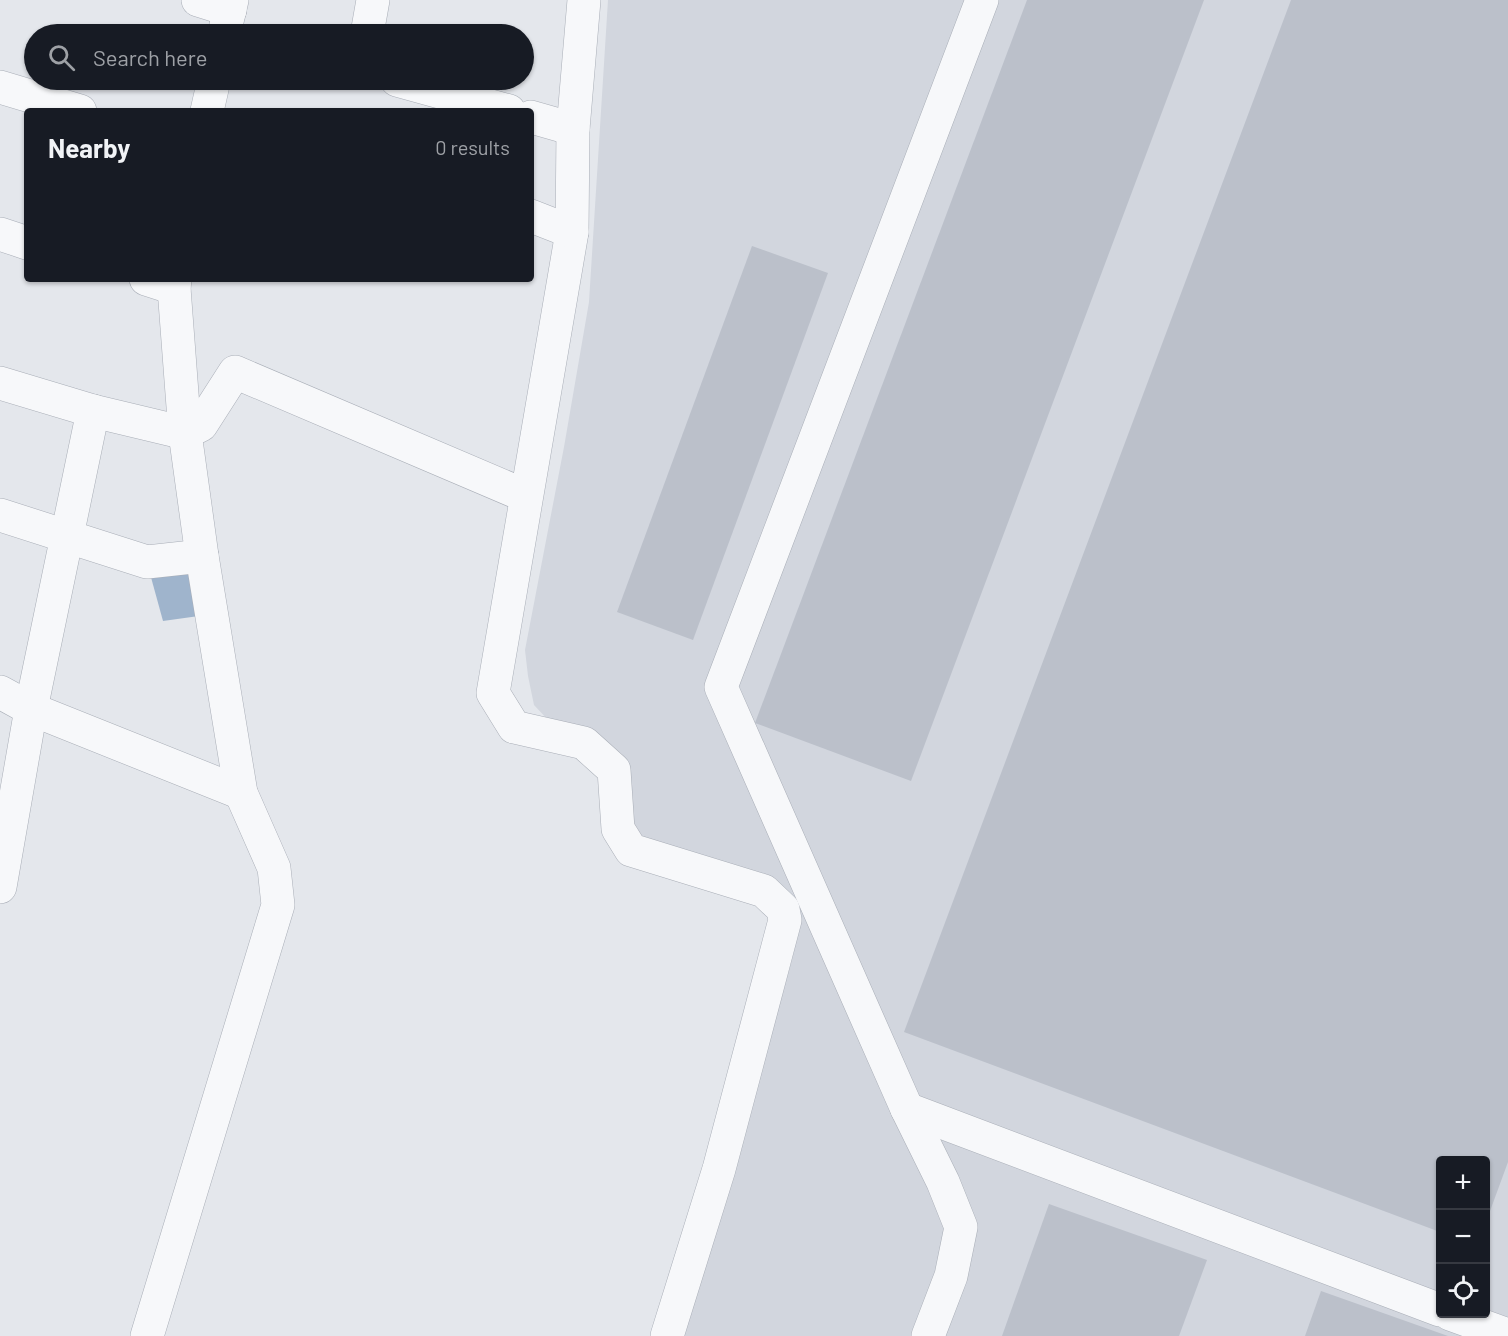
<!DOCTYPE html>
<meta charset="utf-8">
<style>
body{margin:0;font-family:Barlow,sans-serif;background:#20242c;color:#f1f3f6}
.controls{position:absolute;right:18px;bottom:18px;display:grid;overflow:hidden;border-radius:6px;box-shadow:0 2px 4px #0004}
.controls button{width:54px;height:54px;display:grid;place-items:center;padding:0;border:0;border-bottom:2px solid #363941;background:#171b24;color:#f1f3f6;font:30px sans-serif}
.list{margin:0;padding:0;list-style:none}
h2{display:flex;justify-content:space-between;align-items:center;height:78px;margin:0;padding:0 24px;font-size:26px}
h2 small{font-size:20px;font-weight:400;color:#9ea1a6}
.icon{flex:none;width:33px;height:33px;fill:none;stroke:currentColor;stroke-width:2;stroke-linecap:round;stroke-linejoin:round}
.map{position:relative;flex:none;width:1508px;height:1336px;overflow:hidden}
.search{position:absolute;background:#171b24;box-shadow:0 2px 4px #0004;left:24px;top:24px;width:510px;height:66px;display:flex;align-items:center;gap:15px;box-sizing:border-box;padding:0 21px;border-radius:33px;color:#9ea1a6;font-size:22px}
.panel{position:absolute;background:#171b24;box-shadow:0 2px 4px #0004;left:24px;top:108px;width:510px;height:174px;border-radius:6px}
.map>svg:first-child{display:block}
</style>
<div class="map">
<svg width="1508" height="1336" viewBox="0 0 1508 1336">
<rect width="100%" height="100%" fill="#e4e7ec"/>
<!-- built -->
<path fill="#d2d6de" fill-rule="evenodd" d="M 608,0 L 1508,0 L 1508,1336 L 684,1336 L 792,960 L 798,932 L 798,907 L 667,852 L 641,835 L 628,813 L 626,771 L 622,754 L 610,744 L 592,736 L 550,722 L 534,705 L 528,676 L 525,650 L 564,447 L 589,302 ZM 1440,1160 L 1486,1160 L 1486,1314 L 1440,1314 Z"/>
<!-- water -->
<polygon fill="#9fb4cc" points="198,563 206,615 163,621 149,570"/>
<!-- building -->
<g fill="#bbc0ca">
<polygon points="1027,0 1204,0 911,781 755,723"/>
<polygon points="1291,0 1508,0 1508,1162 1486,1222 1486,1160 1440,1160 1440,1232 904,1032"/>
<polygon points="752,246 828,273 693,640 617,612"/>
<polygon points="1049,1204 1207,1260 1179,1336 1002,1336"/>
<polygon points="1321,1291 1448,1336 1305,1336"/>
</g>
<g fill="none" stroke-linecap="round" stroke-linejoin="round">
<defs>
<g id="minor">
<polyline points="198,0 230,10"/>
<polyline points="584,0 573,129 572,232 493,693 514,727 584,743 614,770 618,829 631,850 764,891 783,909 785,920 719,1169 667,1336"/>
<polyline points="224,34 232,0"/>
<polyline points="367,34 373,0"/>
<polyline points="397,80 509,111"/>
<polyline points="0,87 80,111"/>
<polyline points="207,111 214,80"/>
<polyline points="531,117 573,129"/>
<polyline points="531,216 572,232"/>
<polyline points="0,234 27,243"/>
<polyline points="146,279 174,288"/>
<polyline points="0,383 93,411 185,433 201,425 235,372 526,496"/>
<polyline points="0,515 147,562 202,556"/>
<polyline points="0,692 31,709 241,793"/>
<polyline points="0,887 31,709 93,411"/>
<polyline points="907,1109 1440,1310"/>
<polyline points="1450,1314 1508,1335"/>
<polyline points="147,1336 278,905 274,868 241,793 202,556 185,433 174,288 175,279"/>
<polyline points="928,1336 951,1276 961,1227 943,1182 907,1109 721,687 982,0"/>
</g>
</defs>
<!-- minor casing -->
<use href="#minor" stroke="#a9aeb7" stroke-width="34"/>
<!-- minor -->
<use href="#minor" stroke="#f7f8fa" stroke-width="33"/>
</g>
</svg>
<div class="controls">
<button>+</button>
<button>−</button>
<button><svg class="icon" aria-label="locate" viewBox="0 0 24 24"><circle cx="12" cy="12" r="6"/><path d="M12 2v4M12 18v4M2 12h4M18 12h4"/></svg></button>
</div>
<div class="search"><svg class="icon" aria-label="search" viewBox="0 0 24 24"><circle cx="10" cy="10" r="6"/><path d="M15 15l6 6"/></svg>Search here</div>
<section class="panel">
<h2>Nearby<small>0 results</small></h2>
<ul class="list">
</ul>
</section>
</div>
